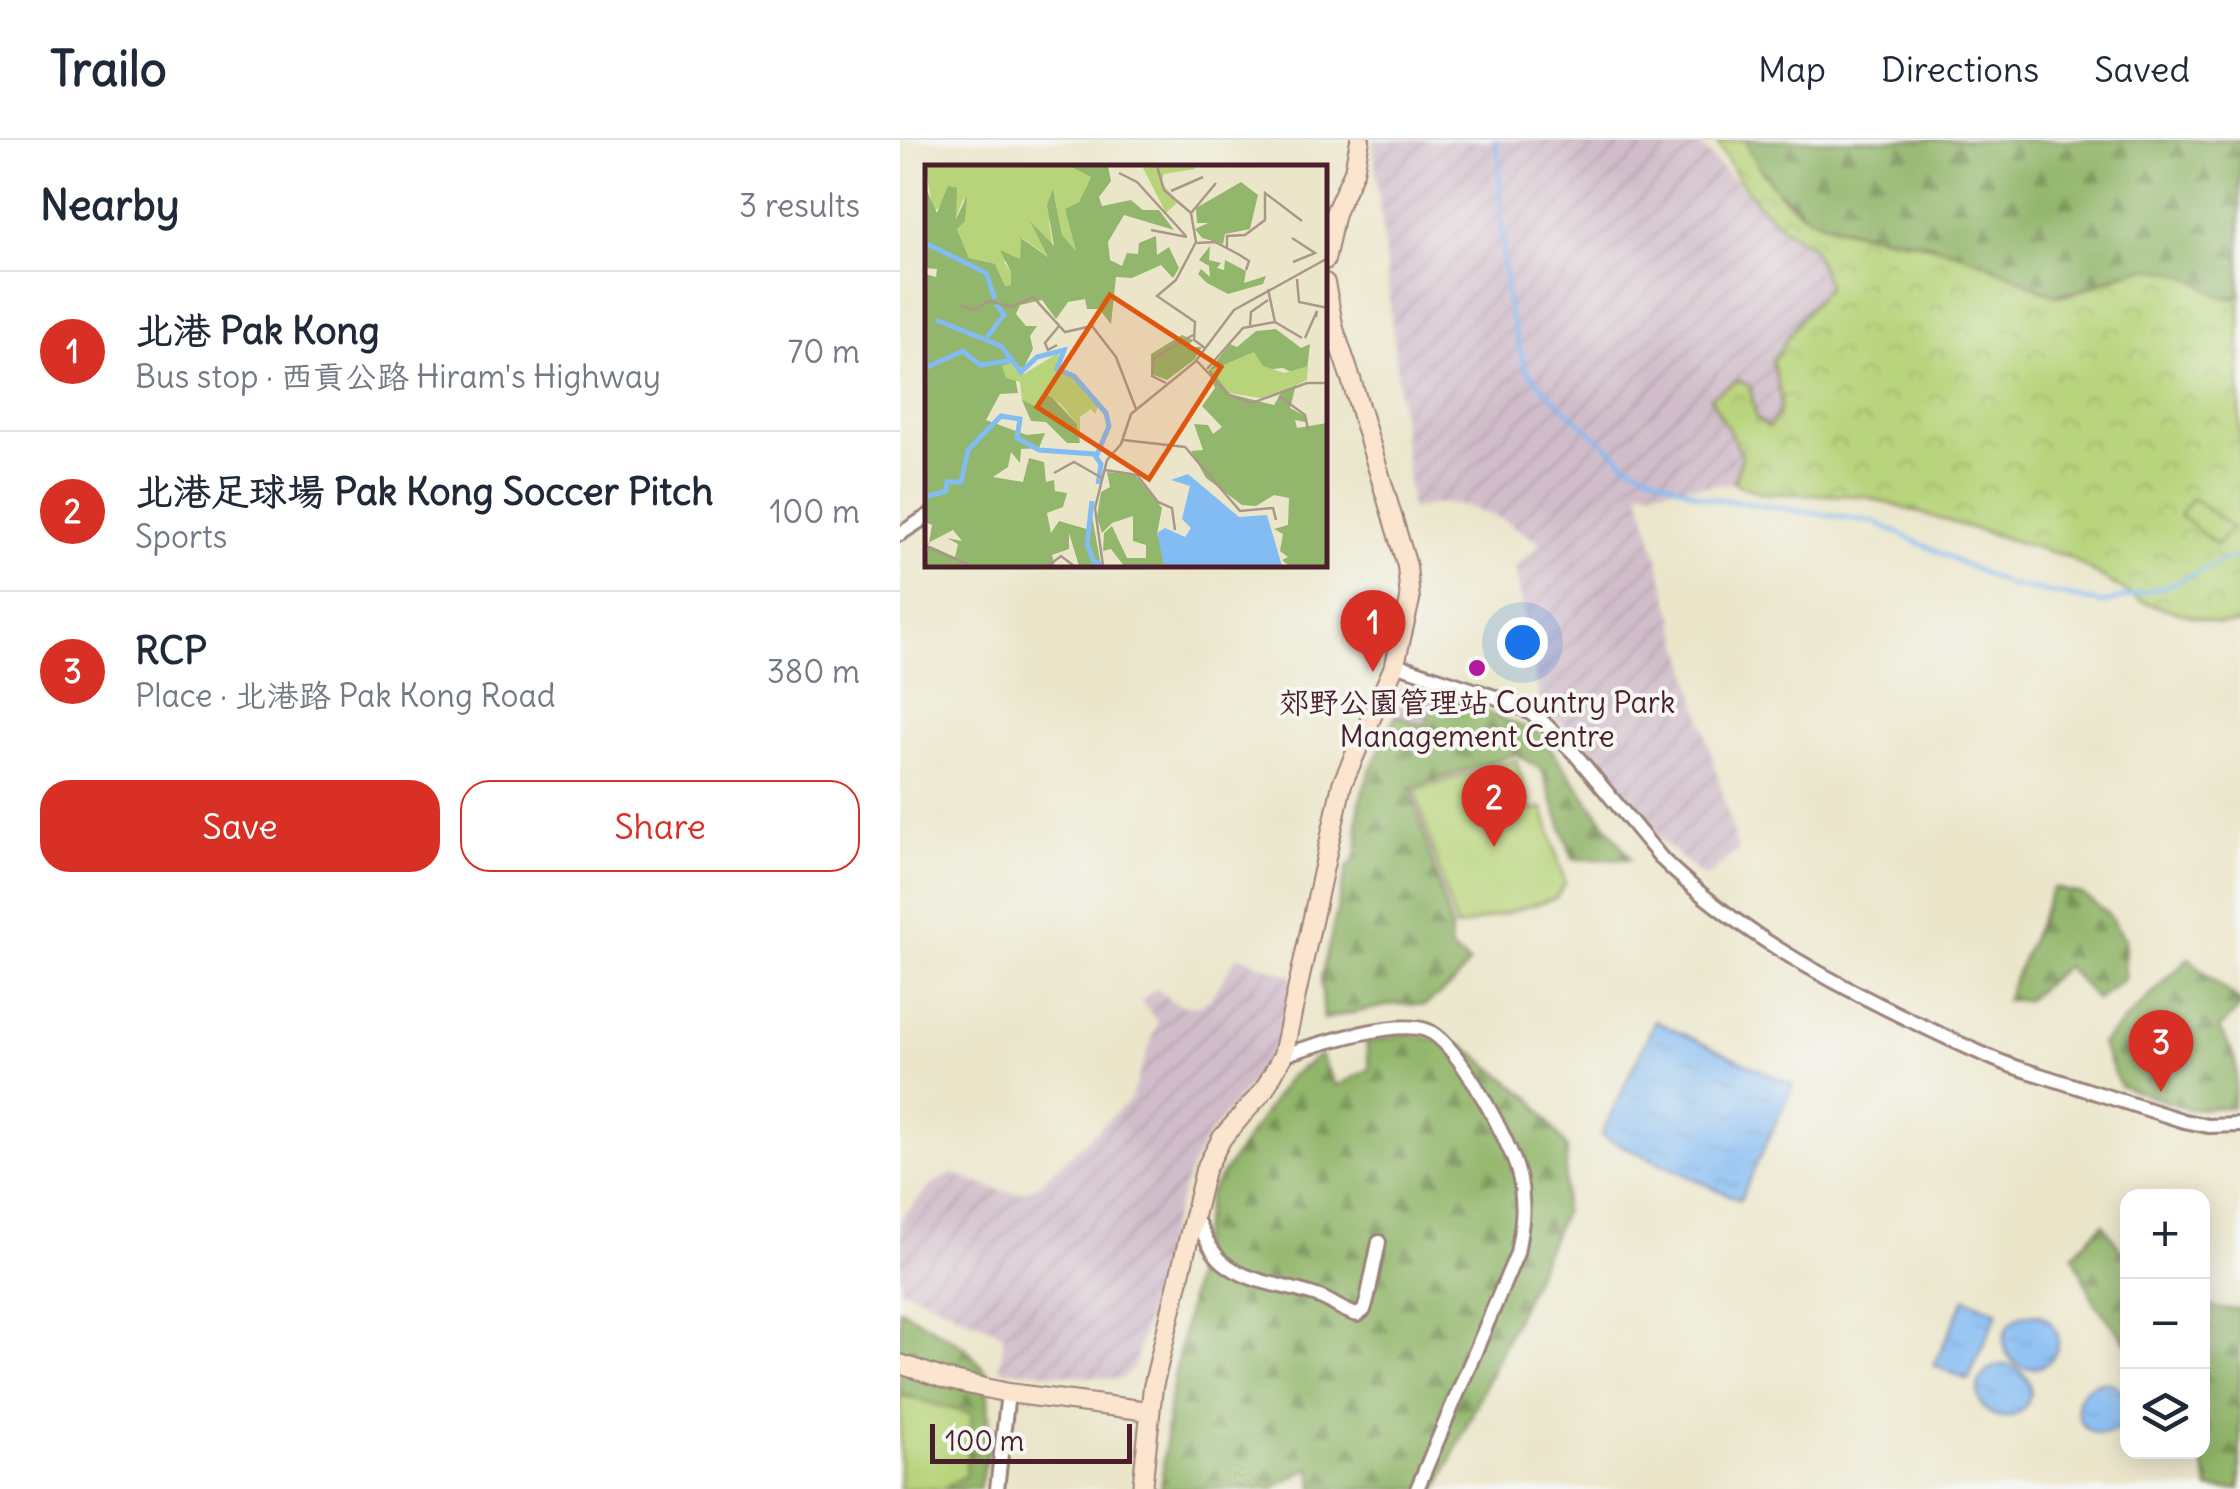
<!DOCTYPE html>
<meta charset="utf-8">
<style>
body{margin:0;font-family:Delius,"LXGW WenKai TC",sans-serif;background:#f6f6f7;color:#1f2937}
.controls{position:absolute;right:30px;bottom:30px;display:grid;overflow:hidden;border-radius:20px;box-shadow:0 5px 25px #0003}
.controls button{width:90px;height:90px;display:grid;place-items:center;padding:0;border:0;border-bottom:2px solid #e0e1e3;background:#fff;color:#1f2937;font:50px sans-serif}
.scale{position:absolute;left:30px;bottom:25px;width:202px;box-sizing:border-box;padding-left:10px;border:5px solid #4a1f2b;border-top:0;font-size:28px;line-height:35px;white-space:nowrap;color:#4a1f2b;-webkit-text-stroke:8px #f6f6f2;paint-order:stroke}
.you{position:absolute;left:622px;top:502px;width:35px;height:35px;margin:-25px;border:8px solid #fff;border-radius:50%;background:#1a73e8;box-shadow:0 0 0 15px #1a73e833}
.badge{display:grid;place-items:center;width:65px;height:65px;border-radius:50%;background:#d93025;color:#fff;font-size:32px;font-weight:700}
.pin{position:absolute;translate:-50% -82px;filter:drop-shadow(0 2px 5px #0008)}
.pin::after{content:'';position:absolute;top:52px;width:35px;height:30px;background:inherit;clip-path:polygon(0 0,100% 0,50% 100%)}
.list{margin:0;padding:0;list-style:none}
h2{display:flex;justify-content:space-between;align-items:center;height:130px;margin:0;padding:0 40px;font-size:42px}
h2 small{font-size:32px;font-weight:400;color:#747a83}
.list li{display:grid;grid-template-columns:65px 1fr auto;gap:30px;align-items:center;box-sizing:border-box;height:160px;padding:0 40px;border-top:2px solid #e0e1e3}
.list b{display:block;font-size:38px;white-space:nowrap}
.list p{margin:0;font-size:32px;white-space:nowrap;color:#747a83}
.list em{font-size:32px;font-style:normal;color:#747a83}
.actions{display:flex;gap:20px;padding:30px 40px}
.actions a{flex:1;padding:22px 0;border:2px solid #d93025;border-radius:30px;text-align:center;font-size:35px;color:#d93025}
.actions .main{background:#d93025;color:#fff}
.icon{flex:none;width:55px;height:55px;fill:none;stroke:currentColor;stroke-width:2;stroke-linecap:round;stroke-linejoin:round}
.map{position:relative;flex:none;width:1340px;height:1349px;overflow:hidden}
header{display:flex;align-items:center;gap:60px;box-sizing:border-box;height:140px;padding:0 50px;background:#fff;border-bottom:2px solid #e0e1e3}
header strong{font-size:48px}
nav{display:flex;gap:55px;margin-inline-start:auto;font-size:35px}
main{display:flex}
aside{flex:1;background:#fff}
.map>svg:first-child{display:block}
</style>
<header>
<strong>Trailo</strong>
<nav><a>Map</a><a>Directions</a><a>Saved</a></nav>
</header>
<main>
<aside>
<h2>Nearby<small>3 results</small></h2>
<ul class="list">
<li><span class="badge">1</span><div><b>北港 Pak Kong</b><p>Bus stop · 西貢公路 Hiram's Highway</p></div><em>70 m</em></li>
<li><span class="badge">2</span><div><b>北港足球場 Pak Kong Soccer Pitch</b><p>Sports</p></div><em>100 m</em></li>
<li><span class="badge">3</span><div><b>RCP</b><p>Place · 北港路 Pak Kong Road</p></div><em>380 m</em></li>
</ul>
<div class="actions"><a class="main">Save</a><a>Share</a></div>
</aside>
<div class="map">
<svg width="1340" height="1349" viewBox="0 0 1340 1349">
<defs>
<pattern id="industrial-furrows" width="10" height="10" patternUnits="userSpaceOnUse" patternTransform="scale(2.5)"><rect width="10" height="10" fill="#d1bdca"/><path d="M-1 1l2-2M0 10L10 0M9 11l2-2" fill="none" stroke="#b5a2ae"/></pattern>
<pattern id="forest-firs" width="22" height="20" patternUnits="userSpaceOnUse" patternTransform="scale(2.5)"><rect width="22" height="20" fill="#92b66b"/><path d="M5 1l3.5 6h-7zM16 11l3.5 6h-7z" fill="#799358"/></pattern>
<pattern id="park-crowns" width="20" height="18" patternUnits="userSpaceOnUse" patternTransform="scale(2.5)"><rect width="20" height="18" fill="#b8d47b"/><path d="M2 6a3 3 0 1 1 6 0M12 15a3 3 0 1 1 6 0" fill="none" stroke="#a0b66a"/></pattern>
<pattern id="water-ripples" width="26" height="14" patternUnits="userSpaceOnUse" patternTransform="scale(2.5)"><rect width="26" height="14" fill="#83bbf3"/><path d="M2 4q2-2 4 0t4 0M15 11q2-2 4 0t4 0" fill="none" stroke="#73a0d0"/></pattern>
</defs>
<rect width="100%" height="100%" fill="#f6f6f2"/>
<filter id="ink" filterUnits="userSpaceOnUse"><feTurbulence type="fractalNoise" baseFrequency=".01" numOctaves="2"/><feDisplacementMap in="SourceGraphic" scale="20" xChannelSelector="R" yChannelSelector="G"/><feConvolveMatrix kernelMatrix="1 2 1 2 8 2 1 2 1" color-interpolation-filters="sRGB"/></filter>
<filter id="wash" filterUnits="userSpaceOnUse"><feTurbulence type="fractalNoise" baseFrequency=".0048" numOctaves="4" result="noise"/><feDisplacementMap in="SourceGraphic" scale="40" xChannelSelector="R" yChannelSelector="G"/><feGaussianBlur stdDeviation="2.25" result="paint"/><feColorMatrix in="noise" values="0 0 0 0 0 0 0 0 0 0 0 0 0 0 0 0 0 1.4 0 .05"/><feComposite in="paint" operator="in"/></filter>
<g filter="url(#wash)">
<rect width="100%" height="100%" fill="#ebe6ca"/>
<!-- industrial -->
<g fill="url(#industrial-furrows)">
<polygon points="473,0 795,0 869,76 913,108 928,146 898,182 872,220 882,270 877,280 868,287 856,278 850,246 810,257 821,279 842,314 834,343 739,350 838,710 805,738 763,702 670,591 640,565 615,428 641,403 601,379 565,366 540,363 511,370"/>
<polygon points="509,546 535,555 524,584 492,572 500,551"/>
<polygon points="338,815 393,837 380,893 373,911 351,943 310,992 291,1027 272,1080 234,1226 222,1239 100,1229 104,1194 1,1148 0,1080 34,1043 52,1034 102,1051 121,1053 137,1046 230,960 258,882 241,861 256,848 271,861 284,866 300,865 311,858"/>
</g>
<!-- forest -->
<g fill="url(#forest-firs)" stroke="#6e6a4b" stroke-width="2.5">
<polygon points="844,0 1340,0 1340,157 1327,159 1319,157 1300,143 1225,132 1178,151 1153,155 1084,122 1027,103 950,90 910,78 874,47 860,28"/>
<path d="M 538,551 L 585,572 L 639,593 L 731,719 L 673,719 L 642,630 L 616,614 L 511,648 L 551,788 L 550,808 L 569,823 L 553,844 L 525,865 L 496,864 L 424,879 L 421,838 L 447,728 C 464,714 456,693 458,675 C 462,640 482,607 496,575 L 525,586 Z"/>
<polygon points="1153,748 1182,754 1208,774 1225,799 1224,839 1197,860 1166,826 1127,860 1105,860"/>
<path d="M 1289,818 L 1306,835 L 1340,861 L 1340,868 L 1319,889 C 1340,919 1338,932 1332,967 L 1288,969 L 1220,946 L 1201,904 Z"/>
<polygon points="507,893 565,907 632,959 667,1008 663,1074 538,1349 414,1349 411,1328 377,1346 376,1349 261,1349 269,1266 309,1054 389,937 420,915 436,946 470,929 466,903"/>
<polygon points="1203,1084 1227,1118 1227,1203 1195,1163 1173,1114"/>
<polygon points="1303,1164 1320,1169 1340,1169 1340,1349 1309,1349 1300,1312 1302,1312"/>
<polygon points="0,1169 65,1207 87,1233 90,1303 79,1349 1,1349 20,1262 0,1253"/>
</g>
<!-- park -->
<path fill="url(#park-crowns)" stroke="#817a53" stroke-width="2.5" d="M 816,0 L 844,0 C 860,29 881,65 913,79 C 956,98 1010,97 1055,112 C 1079,119 1102,131 1125,142 C 1134,146 1144,153 1153,155 C 1183,160 1220,126 1256,129 C 1271,130 1286,135 1299,143 C 1314,152 1321,161 1340,157 L 1340,484 L 1319,484 L 1243,462 L 1168,417 L 963,356 L 861,353 L 834,343 L 842,314 L 810,257 L 838,240 L 850,246 L 856,278 L 868,287 C 890,271 877,243 872,221 L 898,182 L 928,146 L 913,108 L 883,88 L 857,63 L 835,34 Z"/>
<!-- garden -->
<g fill="#b8d47b" stroke="#817a53" stroke-width="2.5">
<polygon points="1292,358 1331,387 1317,405 1279,375"/>
<polygon points="616,620 632,671 643,668 665,743 656,758 556,788 515,650"/>
<polygon points="0,1255 72,1274 65,1336 50,1344 45,1349 0,1349"/>
</g>
<!-- water -->
<g fill="url(#water-ripples)" stroke="#666d8f" stroke-width="2.5">
<polygon points="755,881 893,945 840,1060 701,996"/>
<polygon points="1065,1158 1098,1172 1068,1240 1034,1225"/>
<circle cx="1131" cy="1201" r="27"/>
<circle cx="1104" cy="1251" r="26"/>
<circle cx="1203" cy="1268" r="26"/>
</g>
<g fill="none" stroke-linecap="round" stroke-linejoin="round">
<!-- stream -->
<polyline stroke="#83bbf3" stroke-width="4" points="595,0 599,19 603,113 608,169 626,229 658,263 727,323 803,357 975,382 1108,445 1204,463 1267,446 1330,418 1340,420"/>
</g>
</g>
<g filter="url(#ink)">
<g fill="none" stroke-linecap="round" stroke-linejoin="round">
<defs>
<g id="street">
<polyline points="0,394 28,376"/>
<path d="M 495,524 L 613,563 L 639,578 L 675,614 L 763,720 C 836,791 925,839 1016,883 C 1049,898 1081,915 1115,927 L 1284,981 L 1308,986 L 1340,985"/>
<path d="M 383,915 C 416,905 494,879 526,890 C 556,900 599,985 612,1015 C 617,1027 622,1045 622,1059 C 624,1078 620,1095 617,1113 L 517,1349"/>
<path d="M 294,1076 C 303,1091 310,1112 324,1123 C 351,1145 391,1145 422,1158 C 434,1163 444,1172 458,1175 L 464,1170 L 467,1160 L 479,1102"/>
<polyline points="97,1349 108,1253"/>
</g>
<g id="secondary">
<polyline points="425,120 435,73 454,31 460,0"/>
<polyline points="0,1224 45,1239 108,1253 249,1271"/>
<polyline points="242,1349 253,1247 305,1030 322,998 364,950 383,915 442,644 495,524 510,460 507,426 451,239 434,189 425,143"/>
</g>
</defs>
<!-- street casing -->
<use href="#street" stroke="#9a827a" stroke-width="18"/>
<!-- secondary casing -->
<use href="#secondary" stroke="#9a827a" stroke-width="22"/>
<!-- street -->
<use href="#street" stroke="#fff" stroke-width="12"/>
<!-- secondary -->
<use href="#secondary" stroke="#fce5cf" stroke-width="18"/>
</g>
</g>
<!-- markers -->
<circle fill="#b5179e" stroke="#f6f6f2" stroke-width="4" cx="577" cy="528" r="10"/>
<g text-anchor="middle" dominant-baseline="central" stroke-width="8" stroke-linejoin="round" paint-order="stroke">
<!-- poi labels -->
<g font-size="30" fill="#4a1f2b" stroke="#f6f6f2">
<text x="577" y="562">郊野公園管理站 Country Park<tspan x="577" dy="34">Management Centre</tspan></text>
</g>
</g>
<!-- overview -->
<g transform="translate(25 25)">
<rect width="402" height="402" fill="#ebe6ca"/>
<path d="M 0,1 L 150,1 L 166,12 L 154,37 L 141,44 L 151,87 L 143,85 L 137,70 L 130,33 L 124,58 L 128,83 L 106,56 L 124,92 L 97,73 L 95,95 L 87,90 L 79,97 L 86,107 L 86,120 L 80,121 L 70,100 L 44,93 L 32,64 L 39,51 L 39,33 L 30,55 L 31,23 L 19,42 L 8,45 ZM 217,1 L 268,1 L 270,4 L 239,9 L 236,17 L 253,37 L 241,48 Z" fill="#b8d47b"/>
<path d="M 183,1 L 186,16 L 174,32 L 177,41 L 206,35 L 218,45 L 234,45 L 249,65 L 199,50 L 183,77 L 185,95 L 197,101 L 202,88 L 213,89 L 214,78 L 231,71 L 232,90 L 244,82 L 254,103 L 248,113 L 236,100 L 207,113 L 191,112 L 186,159 L 174,144 L 162,144 L 160,134 L 143,137 L 131,154 L 117,135 L 95,140 L 91,149 L 101,161 L 112,161 L 105,171 L 108,184 L 98,204 L 87,197 L 93,228 L 75,229 L 61,255 L 102,270 L 120,268 L 114,283 L 96,284 L 95,298 L 86,287 L 83,302 L 68,312 L 98,317 L 104,293 L 119,297 L 121,317 L 129,315 L 130,326 L 142,328 L 138,342 L 122,348 L 126,368 L 134,356 L 165,365 L 167,351 L 176,401 L 154,401 L 144,368 L 144,384 L 127,390 L 130,401 L 0,401 L 7,360 L 0,357 L 0,109 L 11,112 L 12,104 L 0,103 L 0,21 L 12,48 L 23,21 L 32,23 L 31,54 L 42,31 L 40,56 L 32,64 L 44,93 L 70,99 L 80,121 L 86,120 L 86,107 L 75,85 L 95,94 L 96,73 L 123,92 L 105,56 L 129,81 L 122,40 L 128,24 L 137,70 L 151,86 L 140,44 L 154,37 L 166,12 L 147,2 ZM 28,365 L 37,376 L 22,373 L 33,379 L 30,392 L 1,379 ZM 316,17 L 333,30 L 325,64 L 300,69 L 298,79 L 277,73 L 270,64 L 283,58 L 272,58 L 271,43 ZM 285,81 L 284,95 L 296,98 L 292,103 L 299,105 L 300,95 L 321,106 L 319,118 L 341,111 L 338,119 L 303,129 L 282,118 L 273,109 L 276,104 L 285,112 L 284,101 L 274,95 ZM 351,164 L 376,183 L 385,179 L 381,214 L 358,203 L 290,209 L 305,229 L 349,240 L 359,223 L 371,220 L 365,243 L 380,251 L 380,257 L 370,255 L 372,263 L 402,258 L 402,401 L 364,401 L 357,395 L 363,392 L 355,386 L 358,369 L 349,364 L 363,360 L 364,333 L 349,330 L 331,341 L 317,340 L 281,313 L 266,286 L 278,285 L 269,259 L 283,260 L 288,269 L 297,262 L 277,241 L 290,223 L 283,207 L 305,179 L 312,182 L 331,166 ZM 257,170 L 268,175 L 262,182 L 277,182 L 269,195 L 242,215 L 226,209 L 226,189 ZM 122,227 L 152,259 L 155,278 L 142,278 L 121,257 L 106,256 L 97,235 ZM 182,307 L 210,310 L 237,343 L 232,369 L 243,395 L 239,401 L 199,401 L 186,384 L 178,386 L 179,368 L 187,361 L 202,393 L 221,393 L 221,380 L 208,376 L 208,351 L 187,358 L 177,368 L 172,352 L 176,327 L 185,322 Z" fill="#92b66b" fill-rule="evenodd"/>
<path d="M 133,188 L 136,200 L 173,241 L 170,249 L 166,244 L 155,252 L 155,278 L 152,259 L 136,239 L 121,229 L 110,241 L 97,235 L 95,217 L 81,213 L 77,201 L 88,197 L 99,209 Z" fill="#b8d47b"/>
<path d="M 329,187 L 338,201 L 359,208 L 383,201 L 382,215 L 342,234 L 304,228 L 286,205 Z" fill="#b8d47b"/>
<path d="M 263,309 L 314,352 L 342,350 L 357,401 L 239,401 L 232,368 L 240,363 L 260,372 L 266,363 L 257,354 L 265,321 L 246,315 Z" fill="#83bbf3"/>
<path fill="none" stroke="#83bbf3" stroke-width="5" d="M 0,78 L 61,108 L 70,134M 11,155 L 76,181 L 96,207 L 112,192 L 139,185 L 132,204 L 149,211 L 181,248 L 184,261 L 171,292M 62,172 L 79,150 L 71,139M 0,203 L 38,186 L 55,200 L 89,195M 0,332 L 21,326 L 22,317 L 36,317 L 43,285 L 76,251 L 95,254 L 92,273 L 114,285 L 169,289 L 176,299 L 173,319M 167,336 L 162,379 L 169,397 L 176,399"/>
<path fill="none" stroke="#ab968a" stroke-width="2.5" d="M 232,1 L 239,25 L 266,48 L 271,77 L 251,115 L 232,131 L 270,157 L 269,175 L 280,183M 194,8 L 212,17 L 261,71M 246,26 L 278,12M 266,48 L 291,18M 226,65 L 262,72M 367,73 L 390,88 L 368,97M 272,78 L 290,77 L 313,89 L 324,96 L 321,105M 302,84 L 302,71 L 320,70 L 340,55 L 340,28 L 377,56M 372,114 L 374,137 L 403,143M 343,124 L 350,157M 36,141 L 48,145 L 64,136 L 87,142 L 108,132 L 140,167 L 167,161 L 191,192 L 211,244M 350,157 L 377,173M 325,160 L 326,147 L 343,135M 380,173 L 392,146 L 391,152M 132,180 L 123,185 L 120,178 L 134,161M 271,195 L 304,230 L 327,238 L 382,218 L 403,218M 282,204 L 318,163 L 350,157M 241,218 L 227,211 L 229,193 L 268,170M 354,231 L 380,250 L 383,264M 198,275 L 260,282 L 315,346 L 348,343 L 351,355M 180,305 L 212,310 L 233,337 L 247,343 L 250,365M 129,308 L 149,297 L 177,313M 0,381 L 47,401M 123,401 L 136,391 L 149,401M 178,401 L 170,343 L 182,295 L 196,279 L 206,249 L 270,197 L 309,145 L 403,93"/>
<path fill="#e0560e" fill-opacity="0.15" stroke="#e0560e" stroke-width="5" d="M 185,130 L 296,202 L 224,314 L 112,242 Z"/>
<rect width="402" height="402" fill="none" stroke="#4a1f2b" stroke-width="5"/>
</g>
</svg>
<div class="controls">
<button>+</button>
<button>−</button>
<button><svg class="icon" aria-label="layers" viewBox="0 0 24 24"><path d="M12 4l9 5-9 5-9-5zM3 14l9 5 9-5"/></svg></button>
</div>
<div class="scale">100 m</div>
<div class="you"></div>
<div class="pin badge" style="left:473px;top:532px">1</div>
<div class="pin badge" style="left:594px;top:707px">2</div>
<div class="pin badge" style="left:1261px;top:952px">3</div>
</div>
</main>
